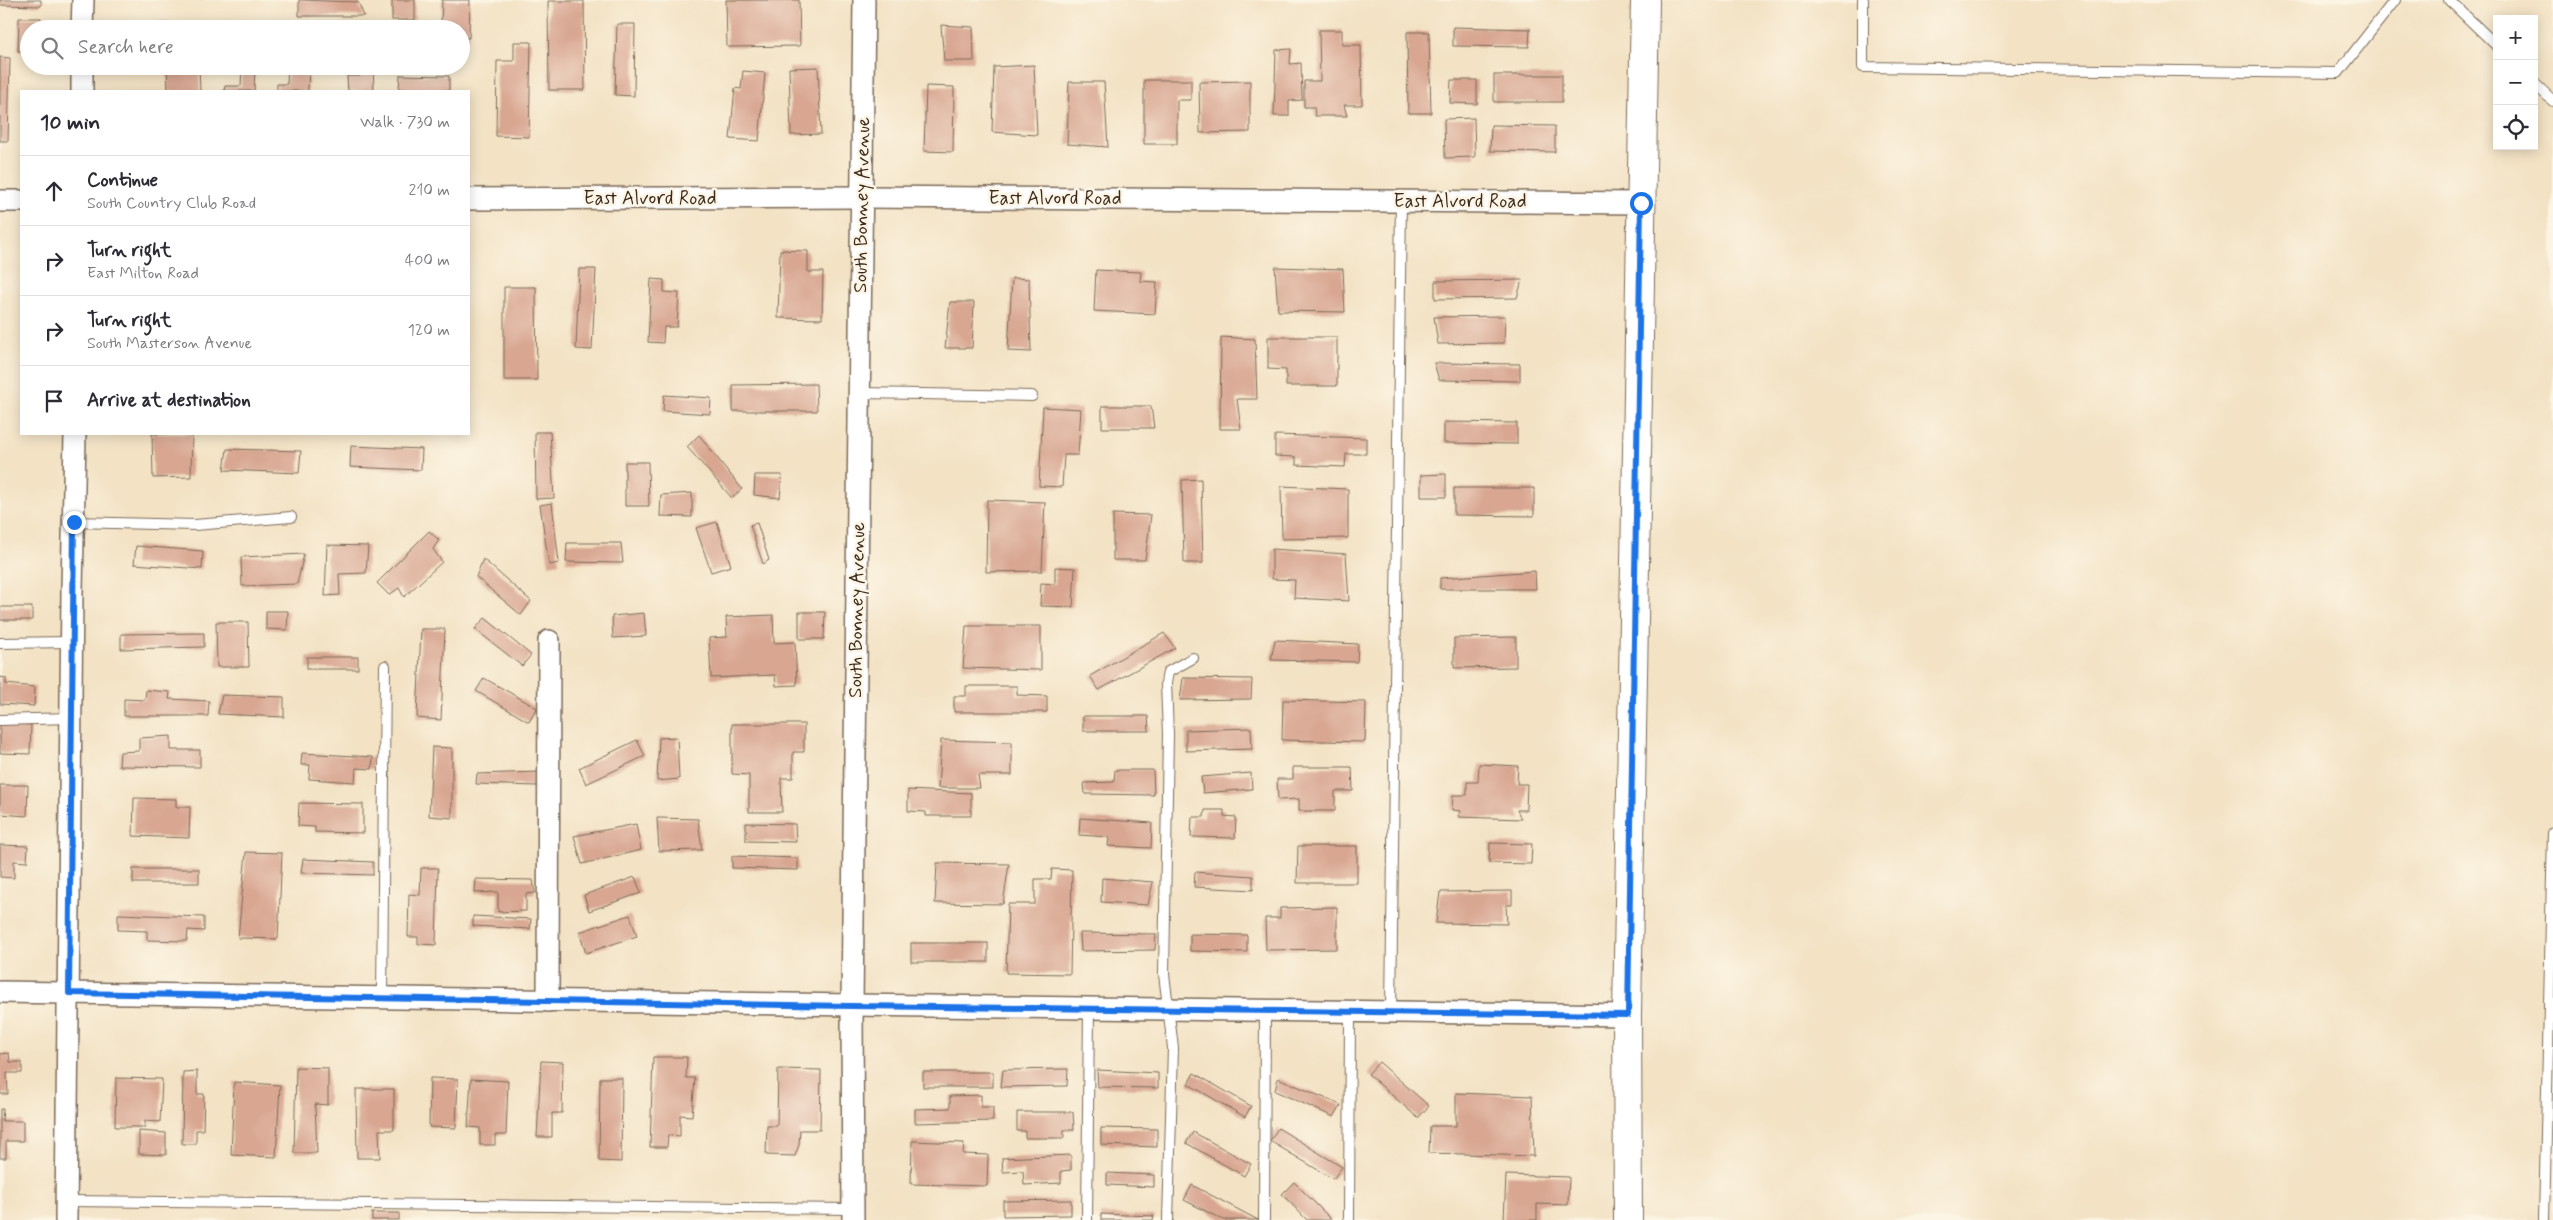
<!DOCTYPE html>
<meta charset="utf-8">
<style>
body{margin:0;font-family:Mynerve,sans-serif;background:#f2f2f3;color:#2b2b33}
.controls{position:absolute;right:15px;top:15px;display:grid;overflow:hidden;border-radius:0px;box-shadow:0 2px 12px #0003}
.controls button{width:45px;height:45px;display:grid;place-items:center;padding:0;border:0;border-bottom:1px solid #e1e1e2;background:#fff;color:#2b2b33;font:25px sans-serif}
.stop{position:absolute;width:15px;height:15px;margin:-11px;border:4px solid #1a73e8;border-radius:50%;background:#fff}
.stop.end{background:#1a73e8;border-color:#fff;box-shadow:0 1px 5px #0008}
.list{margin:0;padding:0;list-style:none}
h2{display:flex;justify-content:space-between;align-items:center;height:65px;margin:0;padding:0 20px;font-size:21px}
h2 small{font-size:16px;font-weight:400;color:#7c7c81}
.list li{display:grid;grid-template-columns:32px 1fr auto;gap:15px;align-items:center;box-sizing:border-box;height:70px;padding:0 20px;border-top:1px solid #e1e1e2}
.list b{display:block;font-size:19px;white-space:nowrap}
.list p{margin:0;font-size:16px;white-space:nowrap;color:#7c7c81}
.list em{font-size:16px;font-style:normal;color:#7c7c81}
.icon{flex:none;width:28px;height:28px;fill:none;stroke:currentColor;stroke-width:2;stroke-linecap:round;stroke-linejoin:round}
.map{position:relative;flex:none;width:2553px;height:1220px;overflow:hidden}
.search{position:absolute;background:#fff;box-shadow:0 2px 12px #0003;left:20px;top:20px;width:450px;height:55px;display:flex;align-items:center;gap:12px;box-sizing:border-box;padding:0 18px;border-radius:28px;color:#7c7c81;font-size:19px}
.panel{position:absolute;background:#fff;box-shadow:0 2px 12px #0003;left:20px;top:90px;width:450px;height:345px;border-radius:0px}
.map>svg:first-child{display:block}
</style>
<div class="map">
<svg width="2553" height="1220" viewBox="0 0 2553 1220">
<rect width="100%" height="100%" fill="#fcf5e5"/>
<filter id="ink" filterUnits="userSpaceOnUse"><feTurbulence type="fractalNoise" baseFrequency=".02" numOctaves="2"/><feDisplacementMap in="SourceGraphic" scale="10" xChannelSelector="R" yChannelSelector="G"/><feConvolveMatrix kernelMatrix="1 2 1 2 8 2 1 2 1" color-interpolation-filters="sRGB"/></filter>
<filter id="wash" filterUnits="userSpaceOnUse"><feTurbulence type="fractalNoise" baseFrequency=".0096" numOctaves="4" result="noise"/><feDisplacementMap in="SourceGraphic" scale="20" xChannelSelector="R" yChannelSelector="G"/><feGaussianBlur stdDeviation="1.12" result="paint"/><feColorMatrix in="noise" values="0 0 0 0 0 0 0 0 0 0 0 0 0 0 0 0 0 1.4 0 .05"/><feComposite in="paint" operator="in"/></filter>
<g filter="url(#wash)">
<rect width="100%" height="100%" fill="#f3e2c4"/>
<g id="blocks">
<!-- building -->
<g fill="#d8a691">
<polygon points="0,0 41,0 41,6 0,5"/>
<polygon points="299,0 358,2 364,16 299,16"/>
<rect x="392" y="0" width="23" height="20"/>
<polygon points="442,0 470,0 469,38 461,38 461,29 458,29 458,25 441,24"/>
<polygon points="726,0 799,0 800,46 727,47"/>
<polygon points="548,1 584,1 585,90 549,90"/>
<polygon points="19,18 41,18 41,29 29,29 29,51 18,51"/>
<polygon points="160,23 204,25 204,29 160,29"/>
<polygon points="617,24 635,24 634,96 615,95"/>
<polygon points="941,25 973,27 974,61 944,61"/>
<polygon points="1453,27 1530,29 1529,47 1453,46"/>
<polygon points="1319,30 1342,30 1342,45 1361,45 1362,105 1344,105 1347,116 1315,116 1314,107 1304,107 1304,81 1320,81"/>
<polygon points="1407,32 1429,32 1431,113 1408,113"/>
<polygon points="514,42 531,42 529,137 496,136 497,61 514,61"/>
<polygon points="1291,49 1290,64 1301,63 1302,100 1289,101 1289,116 1274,116 1276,50"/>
<polygon points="0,57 10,58 8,141 0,141"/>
<polygon points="1034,65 1037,135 992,132 994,67"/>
<polygon points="199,66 200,91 168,91 167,68"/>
<polygon points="242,66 255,66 254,91 224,91 225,86 241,86"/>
<polygon points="288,66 309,66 308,91 277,91 277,84 287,84"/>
<polygon points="360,66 373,66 374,91 348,91 347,76 360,76"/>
<polygon points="818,67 821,134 791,135 789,68"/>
<polygon points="743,71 765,73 759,141 730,139 735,88 741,89"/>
<polygon points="400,75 449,76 449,91 406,91 406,89 399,89"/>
<rect x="1494" y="75" width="68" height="27"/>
<polygon points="1144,80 1191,80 1191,100 1177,100 1177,144 1144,144"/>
<polygon points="1451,80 1477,80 1477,104 1450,103"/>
<polygon points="1250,81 1250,132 1200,133 1199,82"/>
<polygon points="1069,82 1104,82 1108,147 1067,144"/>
<polygon points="926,86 954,87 953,152 924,151"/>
<polygon points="1474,118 1475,157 1445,158 1444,119"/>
<polygon points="1491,125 1555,126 1555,152 1490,151"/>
<polygon points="780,250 808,251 808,272 823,272 822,319 778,318"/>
<polygon points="1275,267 1343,269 1345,312 1278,311"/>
<polygon points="579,269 596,269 592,350 576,349"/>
<polygon points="1096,270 1141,272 1140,281 1157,282 1155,314 1094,311"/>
<polygon points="1012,278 1029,279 1031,352 1008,351"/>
<polygon points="651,279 664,280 664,292 679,293 677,327 664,327 663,343 648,342"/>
<polygon points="1522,280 1517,298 1435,299 1435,281"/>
<polygon points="504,287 536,287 537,380 504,380"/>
<polygon points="950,302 974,302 972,348 945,348"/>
<polygon points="1505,316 1504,343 1438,344 1434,317"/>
<polygon points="1221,337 1255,339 1257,399 1237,399 1241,429 1220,429"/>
<polygon points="1268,337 1337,337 1337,386 1286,386 1286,370 1268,369"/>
<polygon points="1434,363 1520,364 1520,381 1439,380"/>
<polygon points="816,384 817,411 733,411 733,385"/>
<polygon points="664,395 711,398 710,414 663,411"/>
<polygon points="1102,406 1151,406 1154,428 1102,428"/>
<polygon points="1043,407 1081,409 1078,455 1064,455 1062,487 1039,486"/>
<polygon points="1444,422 1517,423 1517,444 1444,443"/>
<polygon points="535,432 550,432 554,498 536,499"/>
<polygon points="152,434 192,434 191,477 153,478"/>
<polygon points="699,435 742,489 732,498 687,447"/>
<polygon points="1275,435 1366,438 1366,454 1346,454 1345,467 1296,465 1296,457 1275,456"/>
<polygon points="351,446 422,449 421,470 350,467"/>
<polygon points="227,449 301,451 299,473 224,470"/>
<polygon points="625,462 648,462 649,506 625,506"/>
<polygon points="1446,474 1446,497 1421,497 1421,475"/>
<polygon points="755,475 782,475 780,498 754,495"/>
<polygon points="1201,479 1203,563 1184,563 1182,480"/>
<polygon points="1281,486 1348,489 1348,538 1282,539"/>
<polygon points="1454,488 1534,488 1534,516 1454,515"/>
<polygon points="692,493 692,517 660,516 661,495"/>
<polygon points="987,500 1045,502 1042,571 986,572"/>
<polygon points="552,503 559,563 549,565 540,505"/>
<polygon points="1113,514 1151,515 1145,560 1113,560"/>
<polygon points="717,522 731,566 711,572 696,528"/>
<polygon points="757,523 769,560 763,564 750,525"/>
<polygon points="429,531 439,540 433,549 442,562 404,597 399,588 389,595 377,583"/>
<polygon points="567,543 621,543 623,563 566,562"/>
<polygon points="327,545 368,546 366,573 339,574 340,595 325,596"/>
<polygon points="136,546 203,551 202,569 134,564"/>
<polygon points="1272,549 1346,554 1349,601 1294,598 1295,580 1272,579"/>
<polygon points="304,554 297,584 242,586 241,557"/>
<polygon points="483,559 531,601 521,615 476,577"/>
<polygon points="1055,567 1075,568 1073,607 1040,606 1041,583 1055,584"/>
<polygon points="1535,571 1536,589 1440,589 1440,578"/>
<rect x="0" y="607" width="32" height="13"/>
<polygon points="266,611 288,611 287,630 266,629"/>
<polygon points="799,612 825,612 824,639 799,639"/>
<polygon points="644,613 646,636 613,638 612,616"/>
<polygon points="773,615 774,643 795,642 797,685 776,686 775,675 711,678 709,638 727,637 726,617"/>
<polygon points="485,618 531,655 522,666 475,629"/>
<polygon points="216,622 248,622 249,667 217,667"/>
<polygon points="966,626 1041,626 1041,670 963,668"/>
<polygon points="421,629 445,629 441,720 417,718"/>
<polygon points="204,633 204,647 121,649 121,634"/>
<polygon points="1164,633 1175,648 1099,690 1090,676"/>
<polygon points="1516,637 1516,667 1454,668 1454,638"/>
<polygon points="1275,640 1358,644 1357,662 1271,660"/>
<rect x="307" y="657" width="51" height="12"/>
<polygon points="0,677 6,678 6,684 35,687 34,706 0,704"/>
<polygon points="484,678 537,708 529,722 476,691"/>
<polygon points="1183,678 1252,679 1251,699 1180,700"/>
<polygon points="966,686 1017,686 1017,695 1047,696 1047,712 954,712 954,696 966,696"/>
<polygon points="146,690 170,692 169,699 209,701 208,716 124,716 124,699 145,700"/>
<polygon points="222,695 284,697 284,717 218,714"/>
<polygon points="1283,700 1366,702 1365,742 1282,740"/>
<polygon points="1083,716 1148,716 1149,731 1083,731"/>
<polygon points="0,723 31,725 30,754 0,753"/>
<polygon points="732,724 804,724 804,752 793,752 793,778 781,778 782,812 749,812 749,775 732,774"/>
<polygon points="1251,728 1252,749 1186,751 1186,730"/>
<polygon points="171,736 171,750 200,750 200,767 119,766 120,752 139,751 139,738"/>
<polygon points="677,737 679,779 657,781 659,738"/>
<polygon points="637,740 645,756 586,784 579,768"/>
<polygon points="941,740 1012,742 1012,775 978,775 980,788 938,788"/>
<polygon points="432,747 452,748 452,818 429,816"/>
<polygon points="302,753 373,757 372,769 356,768 355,782 309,779 310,765 301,765"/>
<polygon points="1479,764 1518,766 1517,784 1527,784 1526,810 1517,810 1521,819 1458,817 1461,811 1452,810 1453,795 1467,795 1467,782 1478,782"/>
<polygon points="1293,767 1352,767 1353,791 1335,791 1335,811 1299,811 1299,799 1278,800 1277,779 1293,779"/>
<polygon points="1115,770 1153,770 1154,795 1085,794 1084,783 1114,782"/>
<polygon points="539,772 537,786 476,784 477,774"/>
<polygon points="1251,773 1252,789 1203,793 1201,777"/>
<polygon points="0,785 28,785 27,816 0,814"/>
<polygon points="908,790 971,793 971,816 926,816 926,812 908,811"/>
<polygon points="134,798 176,799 176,807 190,807 189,838 133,836"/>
<polygon points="299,803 363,804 363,833 315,832 315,827 298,826"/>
<polygon points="1205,810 1224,810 1224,816 1236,817 1235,838 1191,837 1192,817 1204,817"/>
<polygon points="657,818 698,819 702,850 659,851"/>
<polygon points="1080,818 1152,823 1151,848 1108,846 1109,837 1079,835"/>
<polygon points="746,823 795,824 796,842 746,841"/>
<polygon points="636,824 641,850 582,864 574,836"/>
<polygon points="1490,843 1532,844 1531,864 1489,863"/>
<polygon points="0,845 28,846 27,862 14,861 14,878 0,877"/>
<polygon points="1298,846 1357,846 1357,883 1297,883"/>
<polygon points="246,852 282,853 278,939 238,938"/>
<polygon points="732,856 798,858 798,870 732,868"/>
<polygon points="303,859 373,862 373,875 301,873"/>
<polygon points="937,863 1009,864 1003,904 935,903"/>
<polygon points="421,868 438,868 436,945 418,944 418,937 408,937 409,894 420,895"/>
<rect x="133" y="869" width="66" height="14"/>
<polygon points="1052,869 1072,870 1070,974 1006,973 1008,904 1035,904 1035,879 1051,879"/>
<polygon points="1195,872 1253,876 1253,890 1194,887"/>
<polygon points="635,877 641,893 589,911 584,895"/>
<polygon points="1102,878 1153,882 1148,905 1101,902"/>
<polygon points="476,879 533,880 535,893 526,894 526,911 498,912 498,892 475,893"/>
<polygon points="1512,891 1512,905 1506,905 1507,924 1436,923 1440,892"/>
<polygon points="1337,907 1337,949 1266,950 1265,918 1280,918 1280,908"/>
<polygon points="118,914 204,917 204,931 188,930 187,941 147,940 147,931 118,930"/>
<polygon points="630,915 637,936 586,953 579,932"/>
<polygon points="473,916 531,919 530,929 473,926"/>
<polygon points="1080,933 1156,934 1155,950 1081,951"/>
<polygon points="1190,934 1247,935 1247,952 1190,951"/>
<rect x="911" y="943" width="77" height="19"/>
<polygon points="9,1053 10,1062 22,1062 22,1073 7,1073 8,1094 0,1094 0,1054"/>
<polygon points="653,1057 687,1057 686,1078 695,1078 692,1116 680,1115 680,1136 668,1135 667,1147 650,1147"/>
<polygon points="541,1061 563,1062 562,1113 552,1113 552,1137 537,1137"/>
<polygon points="1379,1062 1429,1106 1418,1118 1368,1074"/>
<polygon points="296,1067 328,1068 328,1105 315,1104 317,1153 294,1153"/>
<polygon points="778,1069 821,1070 820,1130 800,1130 799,1145 795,1156 766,1155 767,1126 777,1126"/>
<polygon points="1068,1069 1067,1086 1001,1087 1003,1070"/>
<polygon points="1097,1070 1158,1073 1158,1088 1098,1087"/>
<polygon points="197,1071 197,1094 204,1094 203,1130 196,1130 196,1144 182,1144 183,1072"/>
<rect x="923" y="1072" width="70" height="15"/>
<polygon points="1194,1073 1251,1106 1245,1117 1188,1084"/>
<polygon points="116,1078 162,1079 160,1122 145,1121 145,1127 115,1127"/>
<polygon points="430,1078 458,1079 456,1128 429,1127"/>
<polygon points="600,1078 622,1078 621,1162 599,1161"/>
<polygon points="1278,1078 1341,1105 1334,1117 1275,1091"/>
<polygon points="471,1079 508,1081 506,1135 495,1135 495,1145 480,1145 480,1128 468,1127"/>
<polygon points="234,1082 280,1085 276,1157 231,1155"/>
<polygon points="356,1089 394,1089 394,1130 379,1130 380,1158 357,1158"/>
<polygon points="1456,1093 1532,1096 1534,1156 1429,1153 1430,1126 1456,1126"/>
<polygon points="981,1095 981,1107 993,1107 993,1121 915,1123 915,1109 950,1108 950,1096"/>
<polygon points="0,1109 3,1109 2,1121 23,1121 23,1141 6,1141 6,1158 0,1158"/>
<polygon points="1017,1112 1073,1112 1074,1130 1064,1130 1064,1138 1025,1138 1025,1131 1017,1131"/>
<polygon points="1101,1128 1157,1129 1157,1147 1101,1145"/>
<polygon points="1278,1128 1342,1167 1333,1179 1270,1141"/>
<polygon points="139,1131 166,1133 166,1155 139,1154"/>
<polygon points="1193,1132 1251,1164 1244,1176 1186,1143"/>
<polygon points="912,1141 964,1143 963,1154 988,1155 987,1186 911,1184"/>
<polygon points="1071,1155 1071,1170 1061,1171 1061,1183 1024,1185 1023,1171 1003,1172 1002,1158"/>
<polygon points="1107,1173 1154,1175 1154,1187 1107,1185"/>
<polygon points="1506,1175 1569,1177 1568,1205 1537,1204 1537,1220 1504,1220"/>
<polygon points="1294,1182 1332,1220 1307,1220 1282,1194"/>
<polygon points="1192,1185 1258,1220 1223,1220 1184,1200"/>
<polygon points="1071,1200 1071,1215 1003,1216 1003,1201"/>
<rect x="372" y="1213" width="27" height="7"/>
<polygon points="1101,1214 1154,1216 1153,1220 1101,1220"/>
</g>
</g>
</g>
<g filter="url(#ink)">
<use href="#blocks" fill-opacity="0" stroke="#7b6a58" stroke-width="1"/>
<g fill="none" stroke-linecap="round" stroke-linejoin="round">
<defs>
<g id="lane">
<polyline points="1863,0 1863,67 2338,73 2395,0"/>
<polyline points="2449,0 2497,46"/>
<polyline points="2534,83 2553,101"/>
<polyline points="860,393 1032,396"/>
<polyline points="73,522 195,525 291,517"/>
<polyline points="0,643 71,642"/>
<polyline points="0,720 70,718"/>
<polyline points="382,998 385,666"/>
<polyline points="1391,1012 1401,200"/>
<polyline points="66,1201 853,1209"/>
<polyline points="1087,1220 1089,1008"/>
<polyline points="1168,1220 1173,1048 1164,974 1168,734 1166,683 1168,672 1193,658"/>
<polyline points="1264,1220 1265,1011"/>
<polyline points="1349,1220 1350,1012"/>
<polyline points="2544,1220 2553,833"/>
</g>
<g id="street">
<polyline points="82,29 83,0"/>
<polyline points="82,91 82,66"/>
<polyline points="469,199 862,197 1641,203"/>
<polyline points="0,201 21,201"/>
<polyline points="0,992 852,1005 1627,1015"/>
<polyline points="548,1001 549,641"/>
<polyline points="66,1220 72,591 75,434"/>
<polyline points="853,1220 852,1005 864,0"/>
</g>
<polyline id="secondary" points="1628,1220 1627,1015 1645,0"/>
</defs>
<!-- lane casing -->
<use href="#lane" stroke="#7b6a58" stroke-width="12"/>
<!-- street casing -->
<use href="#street" stroke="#7b6a58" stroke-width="24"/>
<!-- secondary casing -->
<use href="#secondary" stroke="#7b6a58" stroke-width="30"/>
<!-- lane -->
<use href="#lane" stroke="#fff" stroke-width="10"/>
<!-- street -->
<use href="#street" stroke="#fff" stroke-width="21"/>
<!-- secondary -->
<use href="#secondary" stroke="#fff" stroke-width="28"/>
</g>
</g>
<g fill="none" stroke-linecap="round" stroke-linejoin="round" filter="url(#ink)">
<!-- route -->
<polyline stroke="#1a73e8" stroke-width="6" points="74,522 69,993 852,1006 1628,1015 1641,203"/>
</g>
<g text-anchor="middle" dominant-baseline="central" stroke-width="5" stroke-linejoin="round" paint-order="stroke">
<!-- street labels -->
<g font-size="19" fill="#3b2a1e" stroke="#fcf5e5">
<text x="650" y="198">East Alvord Road</text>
<text x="1055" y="198">East Alvord Road</text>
<text x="1460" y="201">East Alvord Road</text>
<text transform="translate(862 205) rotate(-89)">South Bonney Avenue</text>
<text transform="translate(857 610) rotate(-89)">South Bonney Avenue</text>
</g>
</g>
</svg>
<div class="controls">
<button>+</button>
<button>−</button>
<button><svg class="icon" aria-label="locate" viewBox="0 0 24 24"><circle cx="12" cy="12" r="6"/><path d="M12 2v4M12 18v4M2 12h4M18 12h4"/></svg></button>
</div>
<div class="stop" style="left:1641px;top:203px"></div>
<div class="stop end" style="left:74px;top:522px"></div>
<div class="search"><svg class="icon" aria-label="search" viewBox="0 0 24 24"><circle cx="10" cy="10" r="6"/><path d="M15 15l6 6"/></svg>Search here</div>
<section class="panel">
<h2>10 min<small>Walk · 730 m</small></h2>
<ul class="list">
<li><svg class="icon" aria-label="ahead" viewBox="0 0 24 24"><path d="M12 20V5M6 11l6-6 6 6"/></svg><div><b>Continue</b><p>South Country Club Road</p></div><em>210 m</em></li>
<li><svg class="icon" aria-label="right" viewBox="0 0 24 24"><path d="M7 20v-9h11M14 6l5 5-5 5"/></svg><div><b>Turn right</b><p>East Milton Road</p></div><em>400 m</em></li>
<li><svg class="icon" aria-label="right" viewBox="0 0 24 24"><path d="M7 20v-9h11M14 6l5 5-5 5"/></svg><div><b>Turn right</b><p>South Masterson Avenue</p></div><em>120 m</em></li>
<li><svg class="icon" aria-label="arrive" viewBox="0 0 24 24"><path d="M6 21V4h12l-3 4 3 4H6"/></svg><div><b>Arrive at destination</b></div></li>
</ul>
</section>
</div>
